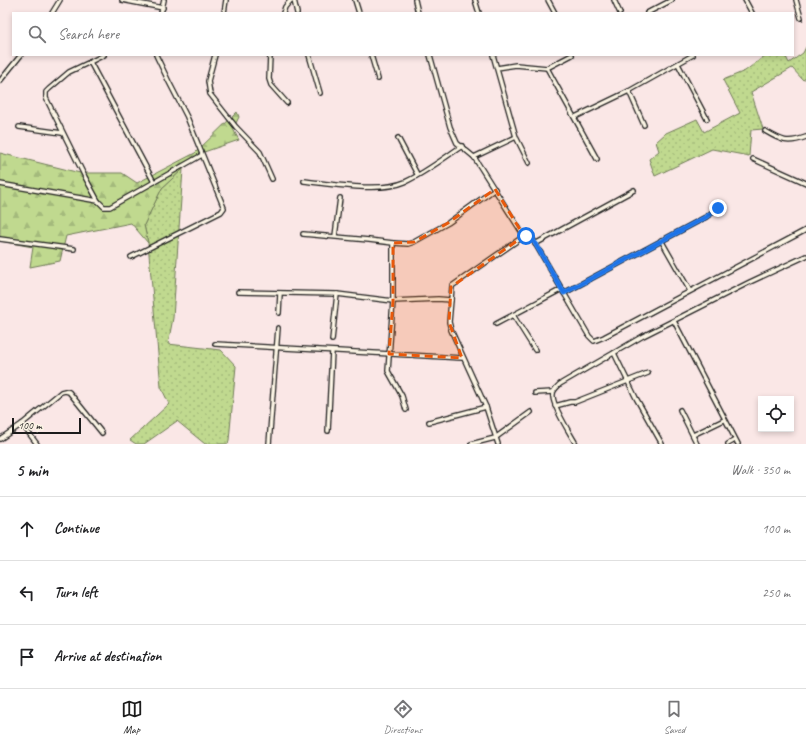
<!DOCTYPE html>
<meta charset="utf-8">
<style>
body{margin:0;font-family:Caveat,sans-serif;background:#f2f2f2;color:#202124}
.controls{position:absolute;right:12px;bottom:12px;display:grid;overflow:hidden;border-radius:0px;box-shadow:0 2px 6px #0003}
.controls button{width:36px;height:36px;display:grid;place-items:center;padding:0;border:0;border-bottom:1px solid #e0e0e0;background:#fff;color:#202124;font:20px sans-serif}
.scale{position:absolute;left:12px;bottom:10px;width:69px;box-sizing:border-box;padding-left:4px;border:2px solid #1c1c1c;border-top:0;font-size:11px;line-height:14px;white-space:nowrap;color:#1c1c1c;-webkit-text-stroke:3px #fcf5e5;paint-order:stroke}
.stop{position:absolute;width:12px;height:12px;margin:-9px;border:3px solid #1a73e8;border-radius:50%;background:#fff}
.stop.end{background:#1a73e8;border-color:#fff;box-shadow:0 1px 4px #0008}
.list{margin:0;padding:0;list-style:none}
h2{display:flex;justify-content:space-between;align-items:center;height:52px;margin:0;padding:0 16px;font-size:17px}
h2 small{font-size:13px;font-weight:400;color:#757577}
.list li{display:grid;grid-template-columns:26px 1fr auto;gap:12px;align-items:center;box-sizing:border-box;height:64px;padding:0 16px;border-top:1px solid #e0e0e0}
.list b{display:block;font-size:15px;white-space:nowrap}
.list em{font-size:13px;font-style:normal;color:#757577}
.icon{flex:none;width:22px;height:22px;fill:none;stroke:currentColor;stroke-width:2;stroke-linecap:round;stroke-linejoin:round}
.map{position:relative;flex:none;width:806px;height:444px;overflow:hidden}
.search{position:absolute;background:#fff;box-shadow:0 2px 6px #0003;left:12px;right:12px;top:12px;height:44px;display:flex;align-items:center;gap:10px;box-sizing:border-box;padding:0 14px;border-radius:0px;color:#757577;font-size:15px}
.sheet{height:244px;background:#fff}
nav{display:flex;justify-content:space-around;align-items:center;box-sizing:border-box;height:56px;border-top:1px solid #e0e0e0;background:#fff;font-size:11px;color:#757577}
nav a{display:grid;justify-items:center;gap:2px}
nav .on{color:#1c1c1c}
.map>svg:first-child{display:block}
</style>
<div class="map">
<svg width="806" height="444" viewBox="0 0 806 444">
<defs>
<pattern id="grass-dots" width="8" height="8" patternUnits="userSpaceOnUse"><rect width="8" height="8" fill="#c0d98f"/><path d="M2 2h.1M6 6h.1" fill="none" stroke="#a4ba7b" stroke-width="1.8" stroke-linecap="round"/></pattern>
<pattern id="forest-firs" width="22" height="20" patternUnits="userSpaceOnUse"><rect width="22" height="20" fill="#c0d98f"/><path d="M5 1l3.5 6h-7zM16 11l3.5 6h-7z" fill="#a4ba7b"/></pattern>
</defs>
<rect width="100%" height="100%" fill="#fae7e6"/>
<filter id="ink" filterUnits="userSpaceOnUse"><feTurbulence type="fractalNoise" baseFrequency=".025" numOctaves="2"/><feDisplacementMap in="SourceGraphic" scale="8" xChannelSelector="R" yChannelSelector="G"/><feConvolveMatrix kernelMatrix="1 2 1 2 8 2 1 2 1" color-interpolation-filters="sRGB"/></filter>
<g filter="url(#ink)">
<!-- grass -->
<g fill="url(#grass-dots)" stroke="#6e7a56">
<polygon points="806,47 806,78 803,80 792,68 751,92 763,129 751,130 749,156 712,149 655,176 649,159 659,151 656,142 666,133 697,119 704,132 740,113 723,80 745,71 766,55 785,55 789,63 803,53"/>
<polygon points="183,169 173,318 168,344 221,350 236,366 229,440 228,444 205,444 177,421 144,444 136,444 130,440 169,404 161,387 148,243 144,225 162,188"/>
</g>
<!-- forest -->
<polygon fill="url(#forest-firs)" stroke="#6e7a56" points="237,112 239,117 233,129 239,140 204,152 183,169 162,188 144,225 148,243 131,223 66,236 60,261 30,267 33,247 0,241 0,153 80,173 122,173 137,183 195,153"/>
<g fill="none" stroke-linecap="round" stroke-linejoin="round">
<defs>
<g id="street">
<polyline points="122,0 163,8"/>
<polyline points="294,0 297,13"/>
<polyline points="355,0 359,13"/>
<polyline points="415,0 418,13"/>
<polyline points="475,0 479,13"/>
<polyline points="548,0 555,13"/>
<polyline points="614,0 620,13"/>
<polyline points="745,0 752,13"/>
<polyline points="796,0 801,18"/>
<polyline points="52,13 60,0"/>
<polyline points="161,13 164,0"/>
<polyline points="224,13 226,0"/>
<polyline points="283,13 285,7 291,0"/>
<polyline points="647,13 672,0"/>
<polyline points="104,55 90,62 154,182"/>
<polyline points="215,55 208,81 210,94 236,127 260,152 272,179"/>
<polyline points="270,55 269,79 271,85 287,103"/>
<polyline points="309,55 320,93"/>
<polyline points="371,55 378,79"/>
<polyline points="430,55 450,127 457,143 474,157 524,236 527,235 532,238 589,336 594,341 604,337 806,230"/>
<polyline points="493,55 516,137 529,163"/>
<polyline points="90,62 69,72 49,89 46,92 46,98 85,177 98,201 104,207 110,207 202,155"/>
<polyline points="678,64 707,119"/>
<polyline points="497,68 516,65 547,68 572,55"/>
<polyline points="547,68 597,159"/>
<polyline points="0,81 21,55"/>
<polyline points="629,91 644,125"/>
<polyline points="575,117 629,91 693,55"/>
<polyline points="19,127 62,133"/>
<path d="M 765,131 C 782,141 787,144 806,137"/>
<polyline points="398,138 417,174"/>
<polyline points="474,157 516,137"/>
<polyline points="753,159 806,183"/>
<path d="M 304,181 C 331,184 380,193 405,182 C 425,173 444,158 462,146"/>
<polyline points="0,184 98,201"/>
<polyline points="303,234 369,240 393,243"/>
<polyline points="335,236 340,198"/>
<polyline points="0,239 74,249"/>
<polyline points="661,240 690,291"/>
<polyline points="535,244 634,190"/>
<polyline points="131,257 221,212 224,208 187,117 169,82 156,55"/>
<polyline points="238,292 337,294 393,301 438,299 451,300 452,286 524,236"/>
<polyline points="564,293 706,217 718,208"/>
<polyline points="451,300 449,322 451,330 486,407 498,444"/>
<polyline points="279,313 280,293"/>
<polyline points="513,315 535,350"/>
<polyline points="674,321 738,444"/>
<polyline points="496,324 562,289"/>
<polyline points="332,340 337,294"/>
<polyline points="215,344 462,358"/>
<polyline points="614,353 636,398 662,444"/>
<polyline points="535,393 553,392"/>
<polyline points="555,406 570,402 575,402 648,373"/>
<polyline points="406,410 402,396 388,371 393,301 393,243 408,244 414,242 448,223 495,189"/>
<polyline points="680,410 697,444"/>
<polyline points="429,422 486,407"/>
<polyline points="22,424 37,444"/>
<polyline points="328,431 332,351"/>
<polyline points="693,435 724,420"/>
<polyline points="0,439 22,424 61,392 65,391 69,392 102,433"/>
<polyline points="269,444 278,328"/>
<polyline points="471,444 495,438 531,412"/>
<path d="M 576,444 C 570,433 554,409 553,397 C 552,391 556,388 560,384 L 643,336 L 750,282 L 806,256"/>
<polyline points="728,444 735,440"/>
</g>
</defs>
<!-- street casing -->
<use href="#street" stroke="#1c1c1c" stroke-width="6"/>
<!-- street -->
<use href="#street" stroke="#fcf5e5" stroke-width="3.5"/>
</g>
</g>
<g fill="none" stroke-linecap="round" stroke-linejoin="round" filter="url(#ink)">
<!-- route -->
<polyline stroke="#1a73e8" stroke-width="5" points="526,236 527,235 532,238 564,293 706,217 718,208"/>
</g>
<!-- marked area -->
<path fill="#e8590c" fill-opacity="0.2" stroke="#e8590c" stroke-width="3" stroke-dasharray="8 5" stroke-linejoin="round" d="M 495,189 L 524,236 L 451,287 L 449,322 L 462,358 L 389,354 L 393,301 L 393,243 L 414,242 L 448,223 Z"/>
</svg>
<div class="controls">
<button><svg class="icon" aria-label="locate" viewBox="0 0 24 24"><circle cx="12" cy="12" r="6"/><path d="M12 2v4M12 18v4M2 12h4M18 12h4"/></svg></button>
</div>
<div class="scale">100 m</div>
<div class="stop" style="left:526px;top:236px"></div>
<div class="stop end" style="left:718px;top:208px"></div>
<div class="search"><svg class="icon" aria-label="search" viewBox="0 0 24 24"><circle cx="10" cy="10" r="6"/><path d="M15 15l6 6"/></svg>Search here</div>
</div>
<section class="sheet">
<h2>5 min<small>Walk · 350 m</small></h2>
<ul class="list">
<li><svg class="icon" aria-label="ahead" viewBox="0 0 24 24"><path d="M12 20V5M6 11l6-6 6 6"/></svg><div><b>Continue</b></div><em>100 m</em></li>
<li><svg class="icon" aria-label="left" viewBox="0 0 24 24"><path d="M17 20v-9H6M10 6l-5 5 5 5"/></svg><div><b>Turn left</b></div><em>250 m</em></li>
<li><svg class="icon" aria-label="arrive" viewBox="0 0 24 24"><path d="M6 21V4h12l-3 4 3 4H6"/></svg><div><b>Arrive at destination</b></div></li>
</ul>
</section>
<nav>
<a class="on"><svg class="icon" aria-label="map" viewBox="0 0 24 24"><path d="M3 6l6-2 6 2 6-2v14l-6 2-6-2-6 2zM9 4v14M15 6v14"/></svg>Map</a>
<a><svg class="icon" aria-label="directions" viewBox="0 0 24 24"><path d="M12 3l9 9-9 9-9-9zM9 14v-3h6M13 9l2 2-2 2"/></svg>Directions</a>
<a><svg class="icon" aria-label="saved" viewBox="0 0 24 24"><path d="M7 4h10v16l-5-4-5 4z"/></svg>Saved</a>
</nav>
